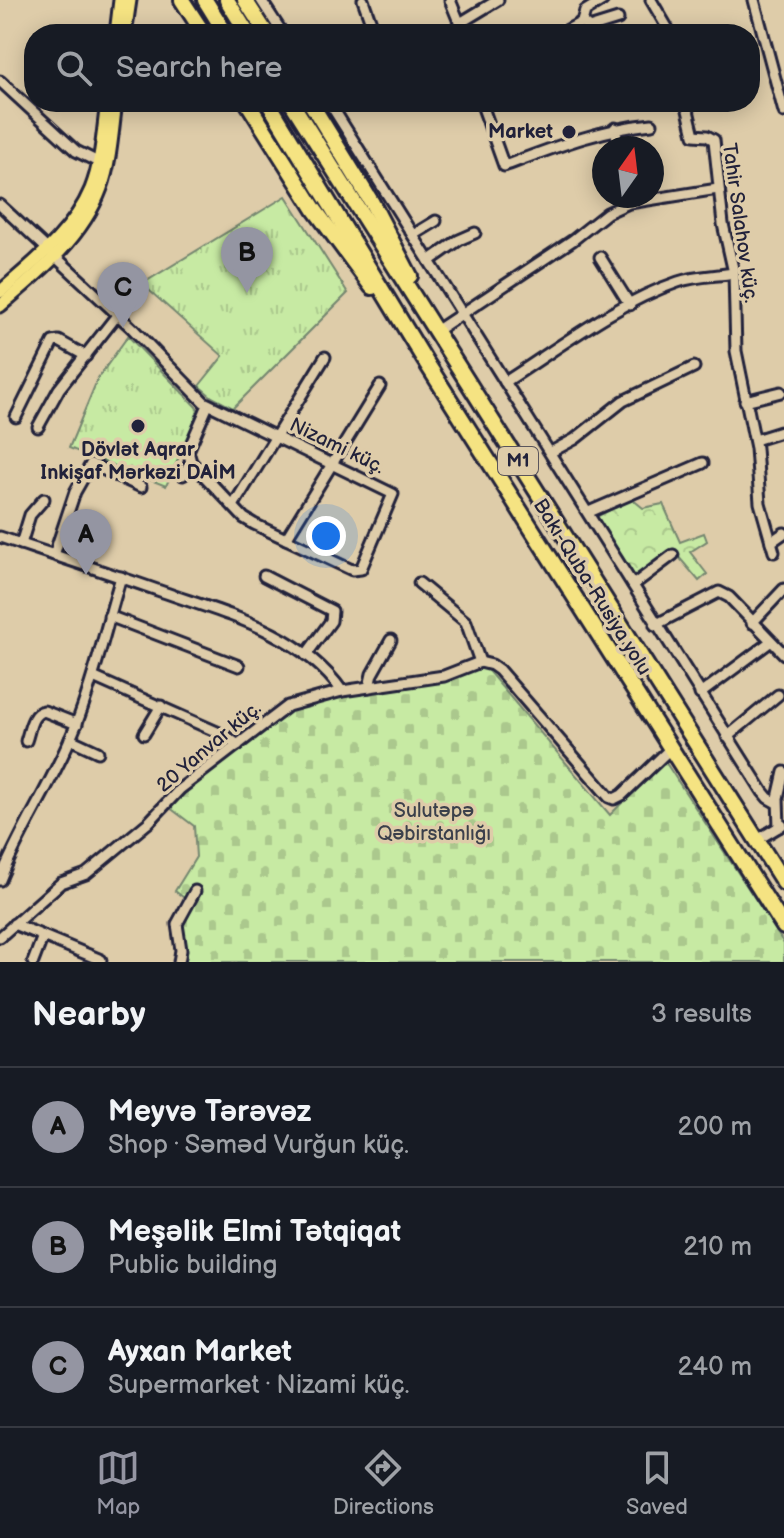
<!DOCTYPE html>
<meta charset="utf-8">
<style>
body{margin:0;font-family:"Balsamiq Sans",sans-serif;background:#20242c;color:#f1f3f6}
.compass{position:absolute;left:592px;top:136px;width:72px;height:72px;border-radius:50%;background:#171b24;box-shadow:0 4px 20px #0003;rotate:14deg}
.you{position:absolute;left:326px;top:536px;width:28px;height:28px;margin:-20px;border:6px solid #fff;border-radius:50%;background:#1a73e8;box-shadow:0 0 0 12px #1a73e833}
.badge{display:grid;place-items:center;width:52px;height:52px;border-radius:50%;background:#9495a2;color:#111;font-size:26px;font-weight:700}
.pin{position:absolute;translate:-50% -66px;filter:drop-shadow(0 2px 4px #0008)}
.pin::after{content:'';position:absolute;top:42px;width:28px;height:24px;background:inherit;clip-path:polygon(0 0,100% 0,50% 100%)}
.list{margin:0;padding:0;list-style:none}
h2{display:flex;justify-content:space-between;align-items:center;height:104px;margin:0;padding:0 32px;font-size:34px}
h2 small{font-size:26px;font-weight:400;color:#9ea1a6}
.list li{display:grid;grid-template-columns:52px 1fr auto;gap:24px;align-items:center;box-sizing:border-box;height:120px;padding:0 32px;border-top:2px solid #363941}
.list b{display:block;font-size:30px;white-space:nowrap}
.list p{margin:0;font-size:26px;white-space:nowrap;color:#9ea1a6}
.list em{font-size:26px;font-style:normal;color:#9ea1a6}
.icon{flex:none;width:44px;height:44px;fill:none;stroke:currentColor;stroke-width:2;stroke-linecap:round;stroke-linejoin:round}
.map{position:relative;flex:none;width:784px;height:962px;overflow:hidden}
.search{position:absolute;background:#171b24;box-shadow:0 4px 20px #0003;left:24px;right:24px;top:24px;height:88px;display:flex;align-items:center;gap:20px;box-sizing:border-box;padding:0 28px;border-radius:32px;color:#9ea1a6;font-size:30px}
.sheet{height:464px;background:#171b24}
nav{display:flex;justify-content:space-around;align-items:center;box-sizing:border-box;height:112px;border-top:2px solid #363941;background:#171b24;font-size:22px;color:#9ea1a6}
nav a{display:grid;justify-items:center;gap:4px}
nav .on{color:#9495a2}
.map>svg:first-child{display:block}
</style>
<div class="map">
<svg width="784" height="962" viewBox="0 0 784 962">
<defs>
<pattern id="forest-crowns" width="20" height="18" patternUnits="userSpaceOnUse" patternTransform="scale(2)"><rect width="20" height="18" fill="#c7eaa3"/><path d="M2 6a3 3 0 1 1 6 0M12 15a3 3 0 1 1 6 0" fill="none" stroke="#abc88d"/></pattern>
<pattern id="cemetery-stones" width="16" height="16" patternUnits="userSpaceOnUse" patternTransform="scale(2)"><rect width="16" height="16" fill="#c7eaa3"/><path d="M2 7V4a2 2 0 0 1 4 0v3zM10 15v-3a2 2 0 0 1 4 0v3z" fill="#abc88d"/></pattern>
<pattern id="park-tufts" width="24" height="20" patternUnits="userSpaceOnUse" patternTransform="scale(2)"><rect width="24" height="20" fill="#c7eaa3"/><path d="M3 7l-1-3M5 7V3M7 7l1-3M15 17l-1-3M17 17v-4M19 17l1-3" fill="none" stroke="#abc88d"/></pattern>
</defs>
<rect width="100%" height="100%" fill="#decca9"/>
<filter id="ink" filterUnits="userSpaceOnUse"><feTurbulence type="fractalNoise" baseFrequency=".0125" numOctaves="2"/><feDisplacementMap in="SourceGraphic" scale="16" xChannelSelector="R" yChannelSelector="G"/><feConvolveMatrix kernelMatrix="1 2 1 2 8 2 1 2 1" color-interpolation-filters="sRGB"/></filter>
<g filter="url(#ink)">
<!-- forest -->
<polygon fill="url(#forest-crowns)" stroke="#74866f" stroke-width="2" points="632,499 643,508 663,504 680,542 704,533 707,541 690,552 707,574 699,581 673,550 633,577 596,517"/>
<!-- cemetery -->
<polygon fill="url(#cemetery-stones)" stroke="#74866f" stroke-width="2" points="484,666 610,815 664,760 775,929 784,944 784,962 182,962 179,927 191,903 175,891 196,857 194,826 169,807 183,790 286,711 318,701 447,680"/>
<!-- park -->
<g fill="url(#park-tufts)" stroke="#74866f" stroke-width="2">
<polygon points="286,196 348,293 233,408 212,397 199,386 223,356 142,284"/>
<polygon points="128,336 200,411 166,486 69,448 98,378"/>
</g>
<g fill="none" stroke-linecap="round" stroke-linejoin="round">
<defs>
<g id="minor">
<polyline points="261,0 283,34"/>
<polyline points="363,0 375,34"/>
<polyline points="450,0 464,34"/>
<polyline points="651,0 671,34"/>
<polyline points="754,0 784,112"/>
<polyline points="582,22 585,11 603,0"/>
<polyline points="460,23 498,0"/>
<polyline points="589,28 618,19"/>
<polyline points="560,34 582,22 589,28 590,34"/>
<polyline points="0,81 76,151 98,162"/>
<polyline points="329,102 763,792 768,798 777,803"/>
<path d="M 481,102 L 504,166 C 553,148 600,129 652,124"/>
<polyline points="686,102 694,135 707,136 714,140 723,224 734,273 736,351 756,448 760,503 774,552"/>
<polyline points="615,128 619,148"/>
<polyline points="0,205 132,328 204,402 393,494 361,569 352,570 254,524 244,518 191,462 188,451 208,405"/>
<polyline points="413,235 436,221"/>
<polyline points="600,257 630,305"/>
<polyline points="429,261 459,240 475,233"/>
<polyline points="436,331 573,240 607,213 629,203 718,189"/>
<path d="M 505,382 C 560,347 616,303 678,282 C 695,276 716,276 734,273"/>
<polyline points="745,401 781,392"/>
<polyline points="16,417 53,342 59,341 86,356"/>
<polyline points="38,427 59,389 118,314"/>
<polyline points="755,440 784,431"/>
<polyline points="551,452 575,439 623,401 694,367"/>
<polyline points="183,475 191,462"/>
<polyline points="233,506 325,357"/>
<polyline points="589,512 703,463"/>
<path d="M 0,537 C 54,555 109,573 163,592 C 226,614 300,632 342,691"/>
<polyline points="286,539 380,386"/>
<polyline points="771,542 784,533"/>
<polyline points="21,544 30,515 44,499"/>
<polyline points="54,555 75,492 91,464 141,487"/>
<polyline points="264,576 332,611 331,621 306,655"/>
<polyline points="419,583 466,622 480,662"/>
<polyline points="633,585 673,555"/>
<polyline points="109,616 239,666"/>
<polyline points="752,623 784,589"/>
<polyline points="655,625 719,592 729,597 784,654"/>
<polyline points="480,662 492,665 499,670 609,797 614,799 622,795 671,748"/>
<polyline points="93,677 224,735 238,745"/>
<polyline points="369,687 372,674 391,640"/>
<polyline points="700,694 770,642"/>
<polyline points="144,734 161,706"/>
<polyline points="727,737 778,695"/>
<polyline points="70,739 98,752"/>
<path d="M 26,741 C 30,730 31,713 44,711 L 77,724"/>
<polyline points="779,827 778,798 784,772"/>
<polyline points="757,840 782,825"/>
<path d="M 0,880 C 22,826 55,779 76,725 C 95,677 106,626 121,577"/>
<polyline points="14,924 101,960"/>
<polyline points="0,937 61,883 86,874 149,822 180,789 288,706 342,691 444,676 480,662"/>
<polyline points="33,962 43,936"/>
<polyline points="179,962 181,950 177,924 195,891"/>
</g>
<g id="major">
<polyline points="116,34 120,0"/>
<polyline points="125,34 130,0"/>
<path d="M 0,292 C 34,262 73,232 91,189 C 102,162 103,130 107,102"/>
<path d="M 0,306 C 39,273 83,237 101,188 C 111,161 112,130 116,102"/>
</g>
<g id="highway">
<polyline points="182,0 204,34"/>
<polyline points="205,0 226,34"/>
<polyline points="227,0 248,34"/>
<polyline points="245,0 267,34"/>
<polyline points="247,102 315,210 372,287"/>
<polyline points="268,102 424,359 784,927"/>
<polyline points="291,102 784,883"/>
<polyline points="310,102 372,203 410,276"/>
</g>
</defs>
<!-- minor casing -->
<use href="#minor" stroke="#22223b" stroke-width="15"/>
<!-- major casing -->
<use href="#major" stroke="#22223b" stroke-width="17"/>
<!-- highway casing -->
<use href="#highway" stroke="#22223b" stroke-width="20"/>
<!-- minor -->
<use href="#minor" stroke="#decca9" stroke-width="9"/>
<!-- major -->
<use href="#major" stroke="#f5e382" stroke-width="11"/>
<!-- highway -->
<use href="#highway" stroke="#f5e382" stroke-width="14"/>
</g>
</g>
<!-- markers -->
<g fill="#22223b" stroke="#decca9" stroke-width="3">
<circle cx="569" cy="132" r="8"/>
<circle cx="138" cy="426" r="8"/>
</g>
<g text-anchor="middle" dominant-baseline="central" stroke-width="7" stroke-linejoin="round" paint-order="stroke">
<!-- shield labels -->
<rect fill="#decca9" stroke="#5a555c" stroke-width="2" x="498" y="447" width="40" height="28" rx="6"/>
<g font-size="18" font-weight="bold" fill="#22223b">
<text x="518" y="461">M1</text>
</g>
<!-- poi labels -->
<g font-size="20" font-weight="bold" fill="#22223b" stroke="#decca9" text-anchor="end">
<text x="553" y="132">Market</text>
<text x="138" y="450" text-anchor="middle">Dövlət Aqrar<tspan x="138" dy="23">Inkişaf Mərkəzi DAİM</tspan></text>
</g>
<!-- street labels -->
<g font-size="20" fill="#22223b" stroke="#decca9">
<text transform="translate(740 223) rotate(82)">Tahir Salahov küç.</text>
<text transform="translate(337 446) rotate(26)">Nizami küç.</text>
<text transform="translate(592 587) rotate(58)">Bakı-Quba-Rusiya yolu</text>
<text transform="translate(209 747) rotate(-40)">20 Yanvar küç.</text>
</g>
<!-- park labels -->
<g font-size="20" fill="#3b404b" stroke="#decca9">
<text x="434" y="811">Sulutəpə<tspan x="434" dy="23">Qəbirstanlığı</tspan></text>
</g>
</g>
</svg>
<svg class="compass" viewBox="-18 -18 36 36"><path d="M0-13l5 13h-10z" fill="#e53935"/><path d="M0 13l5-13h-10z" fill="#9ea1a6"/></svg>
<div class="you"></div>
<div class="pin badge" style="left:86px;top:575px">A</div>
<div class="pin badge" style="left:247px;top:293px">B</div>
<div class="pin badge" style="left:123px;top:328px">C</div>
<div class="search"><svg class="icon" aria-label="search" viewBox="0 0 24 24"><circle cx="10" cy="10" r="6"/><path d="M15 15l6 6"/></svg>Search here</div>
</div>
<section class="sheet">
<h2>Nearby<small>3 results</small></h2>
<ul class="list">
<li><span class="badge">A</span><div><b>Meyvə Tərəvəz</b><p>Shop · Səməd Vurğun küç.</p></div><em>200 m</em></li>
<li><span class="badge">B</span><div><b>Meşəlik Elmi Tətqiqat</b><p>Public building</p></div><em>210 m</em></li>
<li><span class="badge">C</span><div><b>Ayxan Market</b><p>Supermarket · Nizami küç.</p></div><em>240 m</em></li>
</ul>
</section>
<nav>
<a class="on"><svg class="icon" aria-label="map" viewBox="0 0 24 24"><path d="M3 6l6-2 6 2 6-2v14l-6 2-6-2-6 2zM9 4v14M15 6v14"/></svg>Map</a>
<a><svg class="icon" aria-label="directions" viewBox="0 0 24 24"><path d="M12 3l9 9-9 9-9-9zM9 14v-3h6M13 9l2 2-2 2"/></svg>Directions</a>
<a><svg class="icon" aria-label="saved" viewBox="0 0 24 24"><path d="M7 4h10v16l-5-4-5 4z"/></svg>Saved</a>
</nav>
